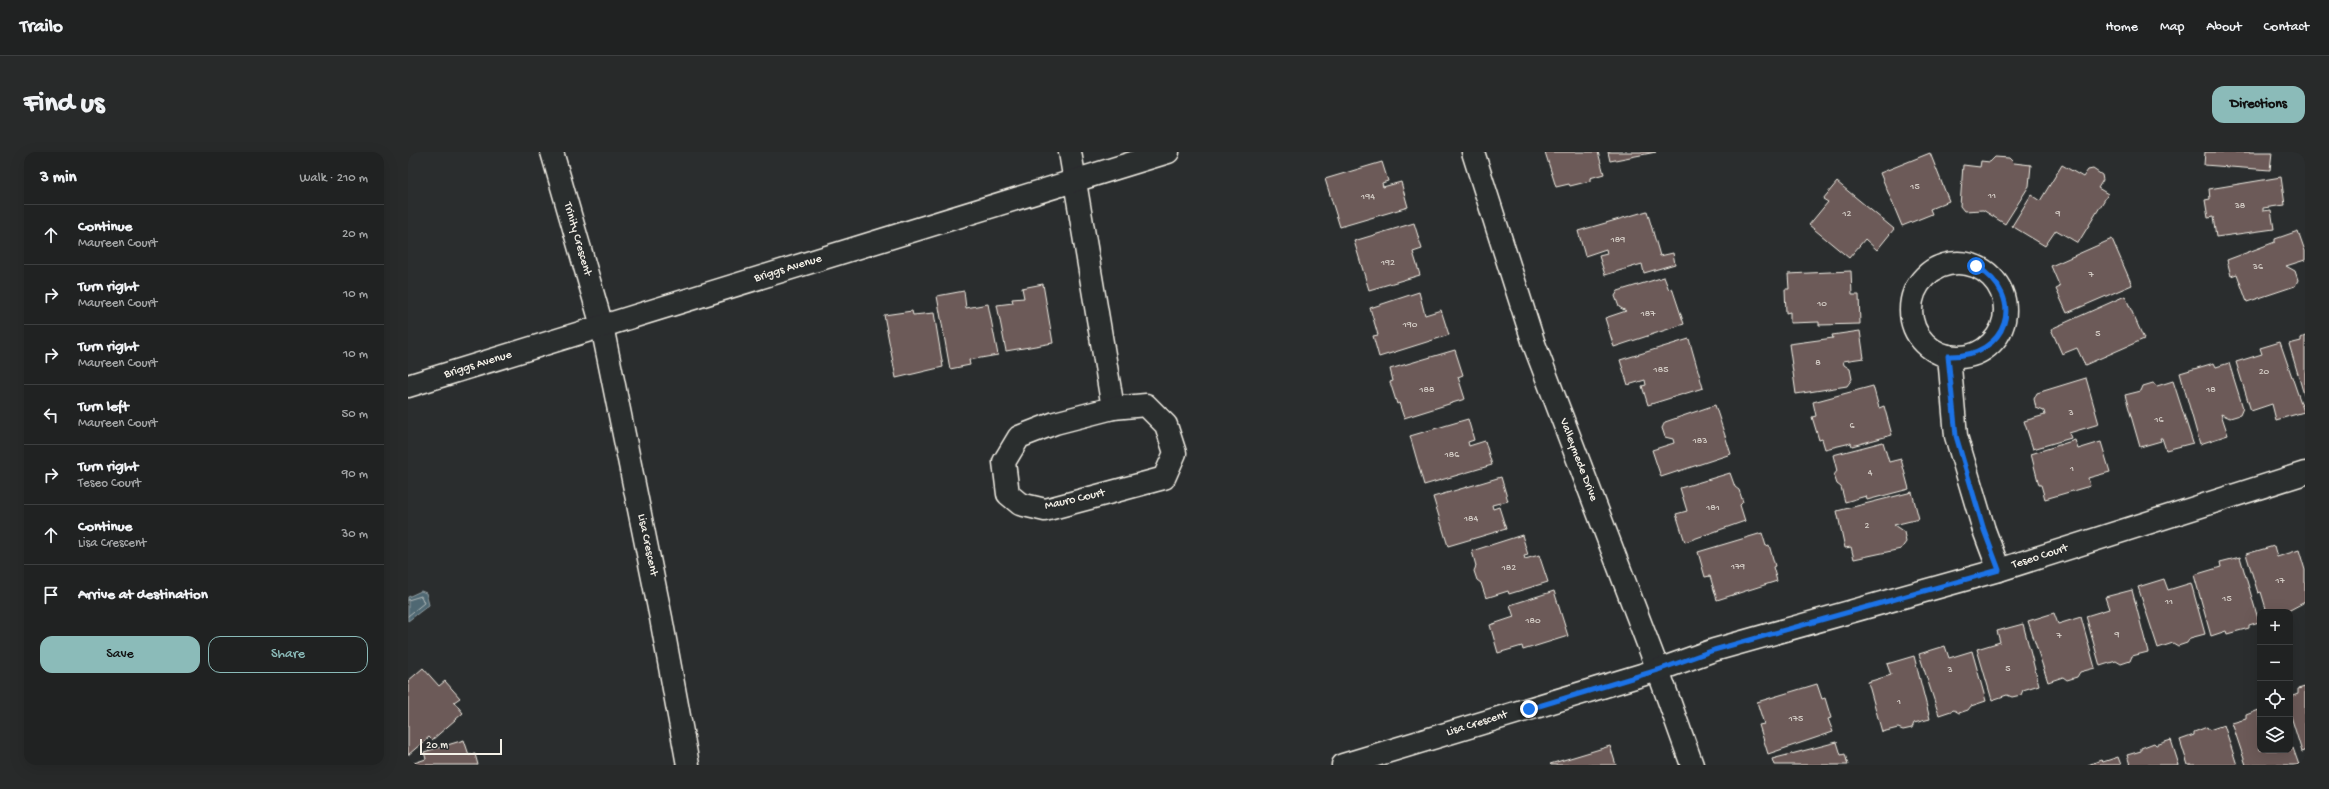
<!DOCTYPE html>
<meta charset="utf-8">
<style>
body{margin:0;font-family:"Gochi Hand",sans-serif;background:#282a2a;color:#f1f3f6}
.controls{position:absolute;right:12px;bottom:12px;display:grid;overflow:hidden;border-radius:8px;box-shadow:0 4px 16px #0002}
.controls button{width:36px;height:36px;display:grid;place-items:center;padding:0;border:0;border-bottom:1px solid #3d3f40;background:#202222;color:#f1f3f6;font:20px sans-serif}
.scale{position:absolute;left:12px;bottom:10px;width:82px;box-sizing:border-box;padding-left:4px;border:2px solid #f4f1e8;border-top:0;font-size:11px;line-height:14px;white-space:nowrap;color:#f4f1e8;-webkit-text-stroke:3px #2a2d2e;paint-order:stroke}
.stop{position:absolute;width:12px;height:12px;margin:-9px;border:3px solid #1a73e8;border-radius:50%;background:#fff}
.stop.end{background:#1a73e8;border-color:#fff;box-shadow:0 1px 4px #0008}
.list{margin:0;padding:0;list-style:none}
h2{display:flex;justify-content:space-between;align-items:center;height:52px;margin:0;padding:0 16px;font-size:17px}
h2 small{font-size:13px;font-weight:400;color:#a2a4a5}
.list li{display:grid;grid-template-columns:26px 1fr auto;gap:12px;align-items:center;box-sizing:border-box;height:60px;padding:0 16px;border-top:1px solid #3d3f40}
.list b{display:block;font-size:15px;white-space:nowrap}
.list p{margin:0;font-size:13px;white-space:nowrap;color:#a2a4a5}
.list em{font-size:13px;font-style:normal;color:#a2a4a5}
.actions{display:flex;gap:8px;padding:12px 16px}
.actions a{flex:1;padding:9px 0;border:1px solid #8bbbb9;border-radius:12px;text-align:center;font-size:14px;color:#8bbbb9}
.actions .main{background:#8bbbb9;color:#111}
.icon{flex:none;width:22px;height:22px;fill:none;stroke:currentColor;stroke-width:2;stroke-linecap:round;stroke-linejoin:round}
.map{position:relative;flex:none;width:1897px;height:613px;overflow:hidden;border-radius:12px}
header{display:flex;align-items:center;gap:24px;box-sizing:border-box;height:56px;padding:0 20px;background:#202222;border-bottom:1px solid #3d3f40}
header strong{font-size:19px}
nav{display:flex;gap:22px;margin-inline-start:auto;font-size:14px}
.intro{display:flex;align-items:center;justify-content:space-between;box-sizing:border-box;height:96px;padding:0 24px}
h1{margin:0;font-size:28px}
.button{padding:10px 18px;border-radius:12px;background:#8bbbb9;color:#111;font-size:14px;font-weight:700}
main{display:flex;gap:24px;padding:0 24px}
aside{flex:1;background:#202222;border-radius:12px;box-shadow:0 4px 16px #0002}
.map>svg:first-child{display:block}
</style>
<header>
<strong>Trailo</strong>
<nav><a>Home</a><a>Map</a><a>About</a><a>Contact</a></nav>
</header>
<div class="intro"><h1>Find us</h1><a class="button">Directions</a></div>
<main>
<aside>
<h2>3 min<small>Walk · 210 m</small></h2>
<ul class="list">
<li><svg class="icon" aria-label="ahead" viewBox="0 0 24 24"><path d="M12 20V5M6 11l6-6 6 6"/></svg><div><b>Continue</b><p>Maureen Court</p></div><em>20 m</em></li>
<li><svg class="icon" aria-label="right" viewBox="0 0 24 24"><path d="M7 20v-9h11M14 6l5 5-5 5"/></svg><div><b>Turn right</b><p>Maureen Court</p></div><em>10 m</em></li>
<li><svg class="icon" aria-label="right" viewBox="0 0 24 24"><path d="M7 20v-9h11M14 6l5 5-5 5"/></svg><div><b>Turn right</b><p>Maureen Court</p></div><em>10 m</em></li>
<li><svg class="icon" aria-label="left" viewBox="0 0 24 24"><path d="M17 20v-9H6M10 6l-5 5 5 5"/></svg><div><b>Turn left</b><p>Maureen Court</p></div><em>50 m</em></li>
<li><svg class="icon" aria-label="right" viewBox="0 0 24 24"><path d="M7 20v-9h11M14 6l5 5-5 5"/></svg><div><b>Turn right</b><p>Teseo Court</p></div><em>90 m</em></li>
<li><svg class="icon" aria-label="ahead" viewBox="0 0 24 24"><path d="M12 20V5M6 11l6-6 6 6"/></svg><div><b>Continue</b><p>Lisa Crescent</p></div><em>30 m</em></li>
<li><svg class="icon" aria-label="arrive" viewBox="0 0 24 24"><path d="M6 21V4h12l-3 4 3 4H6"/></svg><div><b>Arrive at destination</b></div></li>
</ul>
<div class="actions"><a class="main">Save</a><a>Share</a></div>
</aside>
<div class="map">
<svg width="1897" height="613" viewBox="0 0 1897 613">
<rect width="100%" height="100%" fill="#2a2d2e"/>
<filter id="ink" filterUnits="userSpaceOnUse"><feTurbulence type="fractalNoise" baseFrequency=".025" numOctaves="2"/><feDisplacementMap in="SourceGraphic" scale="8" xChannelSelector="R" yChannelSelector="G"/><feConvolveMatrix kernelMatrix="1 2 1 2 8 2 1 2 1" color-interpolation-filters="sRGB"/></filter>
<g filter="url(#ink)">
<!-- water -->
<polygon fill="#4f6773" stroke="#919ea2" points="13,439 18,441 21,453 0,469 0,445"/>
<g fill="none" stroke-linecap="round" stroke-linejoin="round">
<!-- shore -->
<polyline stroke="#b2bab9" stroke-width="1" points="0,448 13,444 16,451 0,464"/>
</g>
<!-- building -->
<g fill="#6c5a58" stroke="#f4f1e8">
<polygon points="1137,0 1190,0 1196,22 1182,26 1182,29 1162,34 1161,32 1148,35"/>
<polygon points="1200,0 1248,0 1202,9"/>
<polygon points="1797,0 1864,0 1862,18 1796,13"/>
<polygon points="1522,1 1541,49 1522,57 1524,62 1494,74 1472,21"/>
<polygon points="1587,5 1601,6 1606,11 1623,13 1621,34 1597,72 1575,58 1556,59 1552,54 1555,13 1572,15 1573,9 1582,10"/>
<polygon points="974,10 980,29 974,31 975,35 993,30 1000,55 932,75 917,27"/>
<polygon points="1654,13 1675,25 1680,18 1685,17 1694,23 1695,28 1690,36 1700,42 1670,91 1648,78 1637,94 1604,74 1623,43 1632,49"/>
<polygon points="1873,25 1877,53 1855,56 1855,59 1863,58 1866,77 1808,85 1805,65 1800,66 1797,48 1802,47 1801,37"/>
<polygon points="1429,30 1486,77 1469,98 1457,87 1441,106 1401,73 1420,50 1415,47"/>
<polygon points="1239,59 1252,104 1265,101 1267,112 1236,121 1234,112 1197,123 1191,104 1199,102 1198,97 1177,104 1170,79"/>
<polygon points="1006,71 1014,97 1005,100 1012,123 961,138 946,89"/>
<polygon points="1890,79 1897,99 1897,108 1878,114 1887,119 1890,128 1887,134 1839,150 1829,122 1823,124 1819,108 1867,90 1867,87"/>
<polygon points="1704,87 1724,133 1659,161 1648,137 1652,135 1643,114"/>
<polygon points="1443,119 1444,143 1451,143 1452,172 1411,173 1411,170 1382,171 1382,160 1378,161 1377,137 1381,137 1380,122"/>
<polygon points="1256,125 1261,138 1264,136 1276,172 1206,195 1197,166 1218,159 1211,155 1207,144 1210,139"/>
<polygon points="635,132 645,191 598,199 589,153 605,151 604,147 616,146 614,136"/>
<polygon points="556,139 558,156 580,152 590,203 561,208 562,213 542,217 529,144"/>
<polygon points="1011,140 1017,163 1033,158 1041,183 971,205 965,184 970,183 962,156"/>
<polygon points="1717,144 1736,187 1677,213 1669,196 1654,202 1643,177"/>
<polygon points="504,159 505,163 526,161 535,215 488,226 476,163"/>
<polygon points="1452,179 1456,206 1435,209 1436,213 1442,217 1444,227 1439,234 1388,242 1381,192 1425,186 1424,183"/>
<polygon points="1897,184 1897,246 1881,192 1893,189 1893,186"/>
<polygon points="1281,187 1295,236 1240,253 1234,234 1238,233 1237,228 1220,233 1212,208"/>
<polygon points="1872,190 1896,260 1868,268 1864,252 1843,259 1828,210 1854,202 1852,196"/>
<polygon points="1047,198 1055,223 1050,225 1057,247 996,266 991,251 989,252 982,230 985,229 982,217"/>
<polygon points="1806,211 1808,215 1821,211 1835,256 1832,263 1822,266 1813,262 1820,283 1792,292 1772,221"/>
<polygon points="1678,226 1691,272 1661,281 1663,286 1625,297 1616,269 1637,263 1636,259 1628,256 1626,247 1629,241"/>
<polygon points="1765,229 1785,291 1758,298 1754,286 1752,286 1753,289 1732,295 1717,243 1733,239 1735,234 1745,231 1749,234"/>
<polygon points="1465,234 1471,256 1476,254 1484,283 1444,294 1443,291 1417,297 1414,287 1411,288 1404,265 1408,264 1405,250"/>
<polygon points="1307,253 1323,302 1253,325 1244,298 1266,291 1265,287 1257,285 1254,276 1257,270"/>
<polygon points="1060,267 1066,288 1060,290 1061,294 1077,289 1084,313 1016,333 1002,284"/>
<polygon points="1667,288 1670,297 1693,290 1702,320 1680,326 1682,334 1637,347 1633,333 1631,333 1623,302"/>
<polygon points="1475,290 1481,310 1493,307 1501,337 1459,348 1458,344 1437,350 1433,335 1429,332 1426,323 1429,319 1425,303"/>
<polygon points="1322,321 1327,335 1331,338 1335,350 1332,353 1337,369 1277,390 1268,362 1279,359 1272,336"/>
<polygon points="1093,325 1100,349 1084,353 1085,357 1091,355 1098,377 1040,394 1025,345"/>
<polygon points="1504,340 1511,367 1486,373 1496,380 1498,390 1493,397 1446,407 1443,395 1437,396 1429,359"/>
<polygon points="1354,381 1358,394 1361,393 1367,414 1365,415 1369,429 1309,448 1302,424 1297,425 1290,400"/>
<polygon points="1114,383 1120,403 1116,404 1117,407 1131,403 1140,430 1101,442 1100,439 1078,446 1073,431 1069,428 1066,419 1068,414 1064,399"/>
<polygon points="1866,394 1869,405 1891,398 1897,418 1897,450 1880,459 1874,457 1859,460 1853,440 1850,441 1838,402"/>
<polygon points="1832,405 1851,470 1841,473 1841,476 1819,482 1818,479 1803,484 1786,423 1813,415 1812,410"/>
<polygon points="1756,427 1760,438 1783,431 1797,482 1782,486 1779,491 1770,494 1765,491 1750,496 1730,435"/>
<polygon points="1724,438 1740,500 1724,504 1722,509 1713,512 1708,509 1692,514 1678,464 1701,457 1697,445"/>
<polygon points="1146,439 1160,484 1115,498 1114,494 1090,501 1082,473 1106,465 1102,453"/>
<polygon points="1646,461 1650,472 1673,465 1687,516 1672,520 1669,525 1659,528 1655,525 1640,530 1620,469"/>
<polygon points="1615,472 1631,533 1615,538 1613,543 1604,545 1599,543 1584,548 1569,497 1592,490 1589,479"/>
<polygon points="1537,494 1541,506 1564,499 1578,549 1563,554 1560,558 1551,561 1546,558 1531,563 1511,502"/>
<polygon points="1506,504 1522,567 1506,571 1504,576 1495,578 1490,576 1474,580 1460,530 1483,523 1479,512"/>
<polygon points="15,516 31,534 37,529 52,546 46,550 55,561 24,588 21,585 0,603 0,529"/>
<polygon points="1409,532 1414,547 1417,546 1423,566 1420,567 1425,580 1360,602 1351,573 1356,572 1349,550"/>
<polygon points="1897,535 1897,599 1894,600 1882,561 1882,545 1890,542 1890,537"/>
<polygon points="1851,558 1852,598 1882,598 1885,596 1891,613 1838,613 1824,571 1838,567 1838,563"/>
<polygon points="1816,573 1829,613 1780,613 1772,588 1786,583 1786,580 1799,575 1801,578"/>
<polygon points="56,588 61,603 67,602 70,613 0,613 18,607 16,600"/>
<polygon points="1763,588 1771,613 1722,613 1719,603 1733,599 1733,596 1746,591 1748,593"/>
<polygon points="1429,590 1433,603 1437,602 1440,613 1366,613 1364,607"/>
<polygon points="1202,594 1208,613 1143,613 1142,612"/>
<polygon points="1710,605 1713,613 1680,613 1693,608 1695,610"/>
</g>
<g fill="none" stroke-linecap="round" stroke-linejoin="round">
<defs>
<g id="minor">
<polyline points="144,0 194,174 253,466 280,613"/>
<polyline points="662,0 705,256"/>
<polyline points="1065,0 1126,192 1250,518 1284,613"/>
<circle cx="1550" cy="158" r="47"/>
<polyline points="1541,204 1548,284 1576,378 1591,418"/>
<polyline points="0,234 760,0"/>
<polygon points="738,253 758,273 767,301 756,326 637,358 612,352 600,342 596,310 611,285 647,271 705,256"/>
<polyline points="935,613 1250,518 1306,498 1591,418 1897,321"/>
</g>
</defs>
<!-- minor casing -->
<use href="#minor" stroke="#f4f1e8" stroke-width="25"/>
<!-- minor -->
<use href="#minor" stroke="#2a2d2e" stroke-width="22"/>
</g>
</g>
<g fill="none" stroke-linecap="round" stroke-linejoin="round" filter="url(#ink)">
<!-- route -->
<path stroke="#1a73e8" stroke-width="5" d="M 1121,557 L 1250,518 L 1306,498 L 1591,418 L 1576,378 L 1548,284 L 1540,204 C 1600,206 1620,145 1568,114"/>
</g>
<g text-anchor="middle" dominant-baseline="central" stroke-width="3" stroke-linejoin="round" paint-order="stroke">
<!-- number labels -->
<g font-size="10" fill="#d2cbc4">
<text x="1507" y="35">15</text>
<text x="1584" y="44">11</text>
<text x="960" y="45">194</text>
<text x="1832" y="54">38</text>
<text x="1439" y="62">12</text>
<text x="1650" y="62">9</text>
<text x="1210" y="88">189</text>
<text x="980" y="111">192</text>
<text x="1850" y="115">36</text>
<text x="1683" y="123">7</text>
<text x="1414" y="152">10</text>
<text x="1240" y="162">187</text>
<text x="1002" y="173">190</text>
<text x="1690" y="182">5</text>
<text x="1410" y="211">8</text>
<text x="1253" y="218">185</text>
<text x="1856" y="220">20</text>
<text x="1019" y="238">188</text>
<text x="1803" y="238">18</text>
<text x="1663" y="261">3</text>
<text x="1751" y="268">16</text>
<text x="1444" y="274">6</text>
<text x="1292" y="289">183</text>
<text x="1044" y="303">186</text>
<text x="1664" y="317">1</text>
<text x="1462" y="321">4</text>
<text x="1305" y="356">181</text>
<text x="1063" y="367">184</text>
<text x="1459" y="374">2</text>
<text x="1330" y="415">179</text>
<text x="1101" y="416">182</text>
<text x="1872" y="429">17</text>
<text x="1819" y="447">15</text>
<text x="1761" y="450">11</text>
<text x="1125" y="469">180</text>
<text x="1709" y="483">9</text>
<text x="1651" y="484">7</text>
<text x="1600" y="517">5</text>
<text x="1542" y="518">3</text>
<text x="1491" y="550">1</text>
<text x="1388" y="567">175</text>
</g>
<!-- street labels -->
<g font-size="12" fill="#f4f1e8" stroke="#2a2d2e">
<text transform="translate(169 87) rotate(74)">Trinity Crescent</text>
<text transform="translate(380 117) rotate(-17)">Briggs Avenue</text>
<text transform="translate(70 213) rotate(-17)">Briggs Avenue</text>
<text transform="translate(1170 308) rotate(69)">Valleymede Drive</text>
<text transform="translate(667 348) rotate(-13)">Mauro Court</text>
<text transform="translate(239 393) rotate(78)">Lisa Crescent</text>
<text transform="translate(1632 405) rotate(-18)">Teseo Court</text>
<text transform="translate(1069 572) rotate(-17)">Lisa Crescent</text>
</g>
</g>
</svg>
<div class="controls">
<button>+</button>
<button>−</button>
<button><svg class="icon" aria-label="locate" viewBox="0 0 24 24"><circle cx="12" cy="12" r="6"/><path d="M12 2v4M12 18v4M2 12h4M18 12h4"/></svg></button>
<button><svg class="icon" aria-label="layers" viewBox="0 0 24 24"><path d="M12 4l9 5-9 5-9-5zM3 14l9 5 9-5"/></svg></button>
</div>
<div class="scale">20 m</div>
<div class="stop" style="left:1568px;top:114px"></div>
<div class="stop end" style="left:1121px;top:557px"></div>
</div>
</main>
